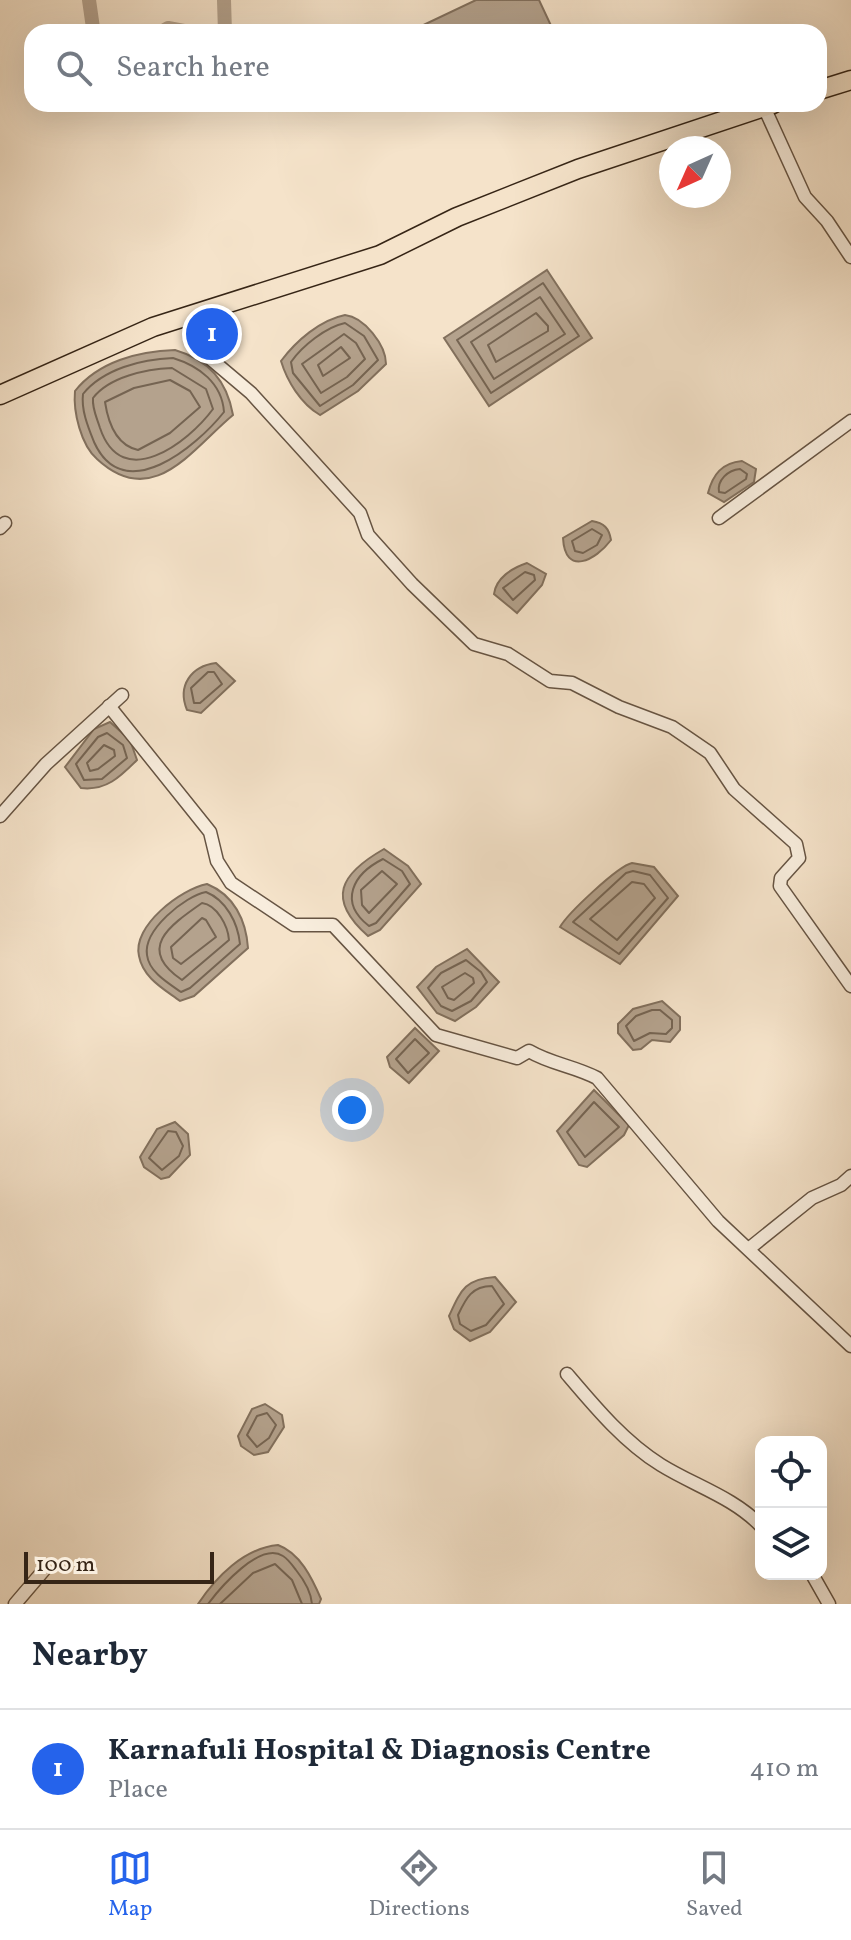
<!DOCTYPE html>
<style>
body{margin:0;font-family:Vollkorn,serif;background:#f2f2f3;color:#1f2937}
.controls{position:absolute;right:24px;bottom:24px;display:grid;overflow:hidden;border-radius:16px;box-shadow:0 8px 32px #0002}
.controls button{width:72px;height:72px;display:grid;place-items:center;padding:0;border:0;border-bottom:2px solid #e0e1e3;background:#fff;color:#1f2937;font:40px sans-serif}
.compass{position:absolute;left:659px;top:136px;width:72px;height:72px;border-radius:50%;background:#fff;box-shadow:0 8px 32px #0002;rotate:225deg}
.scale{position:absolute;left:24px;bottom:20px;width:190px;box-sizing:border-box;padding-left:8px;border:4px solid #362516;border-top:0;font-size:22px;line-height:28px;white-space:nowrap;color:#362516;-webkit-text-stroke:6px #f8eddd;paint-order:stroke}
.you{position:absolute;left:352px;top:1110px;width:28px;height:28px;margin:-20px;border:6px solid #fff;border-radius:50%;background:#1a73e8;box-shadow:0 0 0 12px #1a73e833}
.badge{display:grid;place-items:center;width:52px;height:52px;border-radius:50%;background:#2563eb;color:#fff;font-size:26px;font-weight:700}
.pin{position:absolute;translate:-50% -50%;border:4px solid #fff;box-shadow:0 2px 8px #0006}
.list{margin:0;padding:0;list-style:none}
h2{display:flex;justify-content:space-between;align-items:center;height:104px;margin:0;padding:0 32px;font-size:34px}
h2 small{font-size:26px;font-weight:400;color:#747a83}
.list li{display:grid;grid-template-columns:52px 1fr auto;gap:24px;align-items:center;box-sizing:border-box;height:120px;padding:0 32px;border-top:2px solid #e0e1e3}
.list b{display:block;font-size:30px;white-space:nowrap}
.list p{margin:0;font-size:26px;white-space:nowrap;color:#747a83}
.list em{font-size:26px;font-style:normal;color:#747a83}
.icon{flex:none;width:44px;height:44px;fill:none;stroke:currentColor;stroke-width:2;stroke-linecap:round;stroke-linejoin:round}
.map{position:relative;flex:none;width:851px;height:1604px;overflow:hidden}
.search{position:absolute;background:#fff;box-shadow:0 8px 32px #0002;left:24px;right:24px;top:24px;height:88px;display:flex;align-items:center;gap:20px;box-sizing:border-box;padding:0 28px;border-radius:24px;color:#747a83;font-size:30px}
.sheet{height:224px;background:#fff}
nav{display:flex;justify-content:space-around;align-items:center;box-sizing:border-box;height:112px;border-top:2px solid #e0e1e3;background:#fff;font-size:22px;color:#747a83}
nav a{display:grid;justify-items:center;gap:4px}
nav .on{color:#2563eb}
.map>svg:first-child{display:block}
</style>
<div class="map">
<svg width="851" height="1604" viewBox="0 0 851 1604">
<rect width="100%" height="100%" fill="#f5e3ca"/>
<filter id="stains"><feTurbulence type="fractalNoise" baseFrequency=".0025" numOctaves="4"/><feColorMatrix values="0 0 0 0 .2 0 0 0 0 .09 0 0 0 0 .02 0 0 0 .5 -.17"/></filter>
<radialGradient id="worn" r=".72"><stop offset=".6" stop-color="#630" stop-opacity="0"/><stop offset="1" stop-color="#630" stop-opacity=".3"/></radialGradient>
<!-- water -->
<g fill="#b4a28d" stroke="#82705d" stroke-width="2">
<polygon points="476,0 539,0 554,32 419,32 417,28"/>
<polygon points="547,270 592,338 489,406 444,338"/>
<path d="M 345,315 C 364,317 386,345 386,364 L 358,391 L 320,415 C 301,404 287,381 281,361 C 296,341 320,320 345,315 Z"/>
<path d="M 175,350 C 209,360 227,381 233,415 C 192,449 153,511 97,459 C 81,445 73,412 75,391 C 98,362 138,351 175,350 Z"/>
<path d="M 742,461 L 756,469 L 754,482 L 724,502 L 708,493 C 713,474 722,463 742,461 Z"/>
<path d="M 592,521 C 604,523 609,528 611,540 C 596,560 565,577 563,538 Z"/>
<path d="M 527,563 L 546,574 L 542,585 L 517,613 L 494,594 C 496,578 512,568 527,563 Z"/>
<path d="M 216,663 L 235,681 L 201,713 L 187,710 C 177,686 191,666 216,663 Z"/>
<path d="M 110,722 L 130,740 L 137,760 C 120,777 106,791 81,788 L 65,767 L 94,729 Z"/>
<path d="M 384,849 L 408,866 L 421,884 L 380,930 L 368,936 C 326,899 340,874 384,849 Z"/>
<path d="M 632,863 L 654,867 L 678,896 L 620,964 L 560,927 C 568,913 618,866 632,863 Z"/>
<path d="M 207,884 C 234,895 246,920 248,948 L 194,996 L 180,1001 C 164,989 143,978 139,956 C 132,926 181,889 207,884 Z"/>
<polygon points="467,949 499,982 476,1007 455,1021 437,1013 417,987 436,967"/>
<polygon points="662,1001 680,1017 680,1030 670,1042 652,1040 641,1049 633,1050 618,1033 618,1024 633,1009"/>
<polygon points="415,1028 439,1051 409,1083 390,1067 387,1057"/>
<polygon points="594,1090 629,1125 624,1135 587,1167 579,1165 557,1131"/>
<polygon points="175,1122 188,1134 190,1155 169,1177 161,1179 144,1167 140,1157 157,1129"/>
<path d="M 495,1277 L 516,1302 L 490,1332 L 470,1341 L 454,1329 L 449,1316 C 461,1290 465,1279 495,1277 Z"/>
<polygon points="265,1404 282,1415 284,1427 268,1452 254,1455 241,1446 238,1436 252,1409"/>
<path d="M 278,1545 C 300,1553 312,1578 321,1599 L 319,1604 L 198,1604 C 216,1577 244,1548 278,1545 Z"/>
</g>
<g fill="none" stroke-linecap="round" stroke-linejoin="round">
<!-- shore -->
<g stroke="#756452" stroke-width="2">
<polygon points="543,283 579,336 491,393 457,340"/>
<polygon points="540,297 565,334 494,379 471,342"/>
<polygon points="536,313 548,326 548,331 496,362 488,345"/>
<path d="M 345,323 L 364,336 L 378,360 L 353,385 L 320,406 L 293,373 L 291,362 C 302,346 326,327 345,323 Z"/>
<polygon points="344,334 356,343 365,359 347,377 321,393 302,364"/>
<polygon points="341,347 350,358 323,376 318,365"/>
<path d="M 173,358 C 199,366 222,383 224,412 C 197,446 124,508 94,442 C 88,427 81,410 83,394 C 103,369 142,359 173,358 Z"/>
<path d="M 172,368 L 206,389 L 213,409 C 188,443 122,493 100,428 C 97,418 92,409 93,398 C 109,377 146,369 172,368 Z"/>
<path d="M 170,380 L 190,391 L 200,407 L 170,433 L 138,450 C 116,445 108,422 105,402 L 134,388 Z"/>
<path d="M 740,469 L 747,474 L 746,479 L 725,493 L 719,492 C 717,480 728,470 740,469 Z"/>
<polygon points="592,529 602,535 597,545 583,553 575,551 572,541"/>
<polygon points="525,572 534,575 535,580 513,600 503,588"/>
<polygon points="208,672 214,672 222,684 200,703 194,703 191,688"/>
<polygon points="107,733 123,745 127,758 102,779 84,780 76,764 98,737"/>
<polygon points="104,745 114,750 115,756 98,769 90,771 87,763"/>
<path d="M 383,859 L 402,871 L 410,884 L 376,923 L 369,926 C 338,902 353,874 383,859 Z"/>
<polygon points="382,871 397,884 369,913 362,905 361,890"/>
<polygon points="633,871 650,875 668,898 619,954 573,922 626,873"/>
<polygon points="632,882 644,884 655,898 617,940 590,919"/>
<path d="M 206,892 C 226,900 238,923 240,944 L 190,988 L 181,992 C 168,983 149,972 147,955 C 143,930 185,896 206,892 Z"/>
<path d="M 202,903 C 217,905 228,926 229,940 L 182,980 C 136,949 169,926 202,903 Z"/>
<polygon points="202,918 206,920 216,937 181,964 173,958 171,947"/>
<polygon points="466,960 481,972 487,982 471,1001 452,1011 441,1006 428,988 441,973"/>
<polygon points="465,973 473,978 474,983 454,1000 448,998 442,987"/>
<polygon points="652,1010 660,1010 672,1020 672,1028 666,1034 650,1033 634,1041 626,1026 636,1016"/>
<polygon points="415,1039 429,1053 408,1073 396,1059"/>
<polygon points="594,1102 619,1127 585,1157 567,1132"/>
<polygon points="168,1131 176,1132 183,1146 179,1156 162,1170 149,1158"/>
<path d="M 492,1286 L 504,1304 L 486,1325 L 471,1331 L 460,1324 L 458,1315 C 466,1298 472,1286 492,1286 Z"/>
<polygon points="267,1413 276,1425 269,1438 257,1447 247,1435 257,1416"/>
<path d="M 208,1604 C 220,1588 260,1541 283,1556 C 288,1559 293,1566 296,1570 C 304,1580 311,1591 312,1604"/>
<polyline points="220,1604 253,1573 275,1564 292,1580 302,1604"/>
</g>
<!-- canal -->
<g stroke="#b4a28d" stroke-width="14">
<polyline points="89,0 93,28 98,32"/>
<polyline points="224,0 225,32"/>
<polyline points="161,32 168,28 189,32"/>
</g>
<defs>
<g id="minor">
<polyline points="764,107 805,197 827,221 851,257"/>
<polyline points="196,312 193,337 206,355 251,393 360,513 368,535 412,584 474,644 508,654 550,681 572,683 619,707 672,727 710,753 734,789 796,844 799,858 781,878 780,886 851,986"/>
<polyline points="719,518 851,421"/>
<polyline points="0,528 5,523"/>
<path d="M 109,706 L 210,832 L 217,861 L 231,883 L 294,925 L 333,925 L 436,1035 L 517,1058 L 529,1051 C 551,1064 574,1066 597,1078 L 718,1221 L 851,1346"/>
<polyline points="0,816 46,764 122,695"/>
<polyline points="751,1247 812,1198 841,1185 851,1176"/>
<path d="M 567,1374 C 595,1407 624,1442 661,1465 C 695,1486 733,1497 761,1526"/>
<polyline points="812,1574 829,1604"/>
<polyline points="15,1604 44,1570"/>
</g>
<g id="primary">
<polyline points="819,90 851,80"/>
<polyline points="0,395 153,327 380,255 457,217 578,169 773,104"/>
</g>
</defs>
<!-- minor casing -->
<use href="#minor" stroke="#665443" stroke-width="15"/>
<!-- primary casing -->
<use href="#primary" stroke="#362516" stroke-width="21"/>
<!-- minor -->
<use href="#minor" stroke="#f8eddd" stroke-width="12"/>
<!-- primary -->
<use href="#primary" stroke="#f5e3ca" stroke-width="18"/>
</g>
<rect width="100%" height="100%" filter="url(#stains)"/>
<rect width="100%" height="100%" fill="url(#worn)"/>
</svg>
<div class="controls">
<button><svg class="icon" aria-label="locate" viewBox="0 0 24 24"><circle cx="12" cy="12" r="6"/><path d="M12 2v4M12 18v4M2 12h4M18 12h4"/></svg></button>
<button><svg class="icon" aria-label="layers" viewBox="0 0 24 24"><path d="M12 4l9 5-9 5-9-5zM3 14l9 5 9-5"/></svg></button>
</div>
<svg class="compass" viewBox="-18 -18 36 36"><path d="M0-13l5 13h-10z" fill="#e53935"/><path d="M0 13l5-13h-10z" fill="#747a83"/></svg>
<div class="scale">100 m</div>
<div class="you"></div>
<div class="pin badge" style="left:212px;top:334px">1</div>
<div class="search"><svg class="icon" aria-label="search" viewBox="0 0 24 24"><circle cx="10" cy="10" r="6"/><path d="M15 15l6 6"/></svg>Search here</div>
</div>
<section class="sheet">
<h2>Nearby<small></small></h2>
<ul class="list">
<li><span class="badge">1</span><div><b>Karnafuli Hospital &amp; Diagnosis Centre</b><p>Place</p></div><em>410 m</em></li>
</ul>
</section>
<nav>
<a class="on"><svg class="icon" aria-label="map" viewBox="0 0 24 24"><path d="M3 6l6-2 6 2 6-2v14l-6 2-6-2-6 2zM9 4v14M15 6v14"/></svg>Map</a>
<a><svg class="icon" aria-label="directions" viewBox="0 0 24 24"><path d="M12 3l9 9-9 9-9-9zM9 14v-3h6M13 9l2 2-2 2"/></svg>Directions</a>
<a><svg class="icon" aria-label="saved" viewBox="0 0 24 24"><path d="M7 4h10v16l-5-4-5 4z"/></svg>Saved</a>
</nav>
